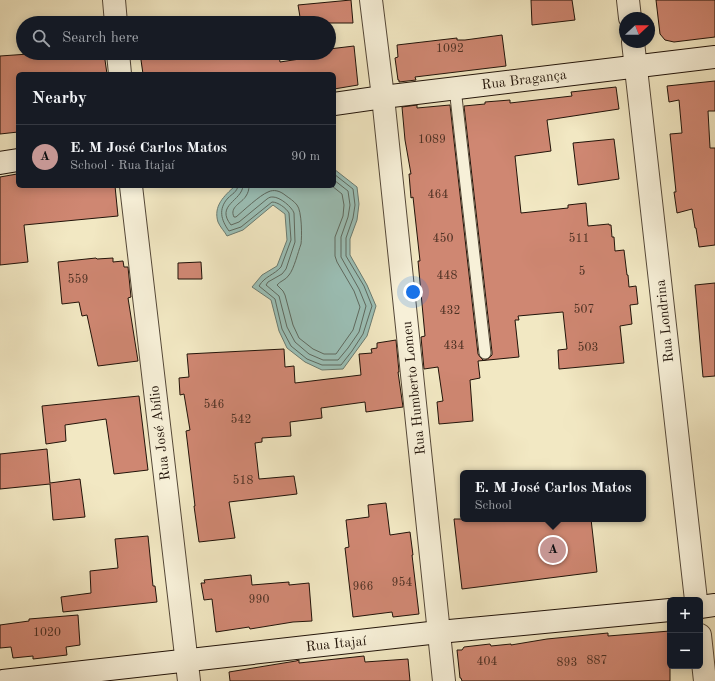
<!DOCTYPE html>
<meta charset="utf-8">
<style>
body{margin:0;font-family:"Old Standard TT",serif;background:#20242c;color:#f1f3f6}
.controls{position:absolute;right:12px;bottom:12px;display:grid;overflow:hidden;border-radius:6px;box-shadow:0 2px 10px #0003}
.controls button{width:36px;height:36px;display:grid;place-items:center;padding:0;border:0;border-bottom:1px solid #363941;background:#171b24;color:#f1f3f6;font:20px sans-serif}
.compass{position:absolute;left:619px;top:12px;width:36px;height:36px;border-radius:50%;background:#171b24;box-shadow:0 2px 10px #0003;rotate:68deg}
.you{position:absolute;left:413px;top:292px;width:14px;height:14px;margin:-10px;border:3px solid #fff;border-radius:50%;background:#1a73e8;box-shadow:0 0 0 6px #1a73e833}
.badge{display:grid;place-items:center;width:26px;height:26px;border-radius:50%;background:#c59692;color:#111;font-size:13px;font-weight:700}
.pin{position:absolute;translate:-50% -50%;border:2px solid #fff;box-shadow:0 1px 4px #0006}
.popup{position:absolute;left:460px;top:470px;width:186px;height:52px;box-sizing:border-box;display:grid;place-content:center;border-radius:6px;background:#171b24;filter:drop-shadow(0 1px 3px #0005);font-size:13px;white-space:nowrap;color:#9ea1a6}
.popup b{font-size:15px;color:#f1f3f6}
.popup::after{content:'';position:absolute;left:50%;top:100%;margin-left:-8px;border:8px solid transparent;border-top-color:#171b24}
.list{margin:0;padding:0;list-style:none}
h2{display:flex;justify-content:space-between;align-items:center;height:52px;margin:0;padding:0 16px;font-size:17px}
h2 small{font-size:13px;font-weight:400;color:#9ea1a6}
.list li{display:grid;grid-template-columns:26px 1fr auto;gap:12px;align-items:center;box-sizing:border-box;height:64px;padding:0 16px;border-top:1px solid #363941}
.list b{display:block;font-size:15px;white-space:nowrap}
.list p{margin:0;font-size:13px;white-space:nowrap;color:#9ea1a6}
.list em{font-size:13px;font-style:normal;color:#9ea1a6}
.icon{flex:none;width:22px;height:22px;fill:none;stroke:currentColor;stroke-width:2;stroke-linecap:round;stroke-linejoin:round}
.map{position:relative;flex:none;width:715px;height:681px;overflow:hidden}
.search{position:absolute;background:#171b24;box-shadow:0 2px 10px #0003;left:16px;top:16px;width:320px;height:44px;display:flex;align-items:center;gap:10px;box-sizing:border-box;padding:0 14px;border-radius:22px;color:#9ea1a6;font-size:15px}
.panel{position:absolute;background:#171b24;box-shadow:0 2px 10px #0003;left:16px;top:72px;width:320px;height:116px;border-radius:6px}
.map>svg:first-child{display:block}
</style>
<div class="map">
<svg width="715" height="681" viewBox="0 0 715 681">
<rect width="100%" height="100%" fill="#f2e8c3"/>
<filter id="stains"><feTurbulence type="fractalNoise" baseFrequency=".005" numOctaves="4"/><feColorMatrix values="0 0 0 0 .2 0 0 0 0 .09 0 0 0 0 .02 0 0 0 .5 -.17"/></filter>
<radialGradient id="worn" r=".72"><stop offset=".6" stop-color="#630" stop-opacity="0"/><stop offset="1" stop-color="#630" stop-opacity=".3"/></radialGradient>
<!-- water -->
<path fill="#9bc0b7" stroke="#6a7b71" d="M 334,169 L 357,187 L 359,204 L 357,220 L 350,239 L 350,255 L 367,285 L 376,306 L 367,336 L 343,369 L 322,370 L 305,362 L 287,348 L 279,331 L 271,300 L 252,287 L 262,275 L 277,266 L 287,240 L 285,214 L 273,205 L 243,230 L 227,236 C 225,232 220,227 218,222 C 213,206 224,196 235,186 L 334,186 Z"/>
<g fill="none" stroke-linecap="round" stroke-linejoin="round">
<!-- shore -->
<g stroke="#5e6a60" stroke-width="1">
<path d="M 238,186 C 237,192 232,194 228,198 C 218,209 221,220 229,231 L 241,227 L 272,202 C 278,202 286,208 289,213 L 291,240 L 281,267 C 274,275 265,276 259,286 L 275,299 L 282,329 L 291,346 L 307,359 L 322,365 L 341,365 L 352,351 L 363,334 L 372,306 L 364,286 L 346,256 L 346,238 L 353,218 L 355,205 L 353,189 L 334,174"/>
<path d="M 243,186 C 242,201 215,205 231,225 L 239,222 L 267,199 C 270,197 270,197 273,197 C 280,197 292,207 294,213 L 295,242 L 286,269 L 282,274 L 268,282 L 266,285 L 279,296 L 287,327 L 295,342 L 309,354 L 323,360 L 338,360 L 348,348 L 359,332 L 366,306 L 359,289 L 341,257 L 341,237 L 348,217 L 350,205 L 348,191 L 334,180"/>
<path d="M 249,186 C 249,190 248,193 246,196 C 242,203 229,207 234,217 L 236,217 C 243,211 260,195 268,192 C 274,189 280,191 285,195 C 289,198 294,201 297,205 C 302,211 302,237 301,244 C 298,252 294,269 289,275 C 286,280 280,281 277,285 L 283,291 L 285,295 L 293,325 L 299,338 L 313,349 L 324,354 L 336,354 L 353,330 L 360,307 L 354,291 L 337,262 L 335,256 L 335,237 L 343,216 L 344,205 L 342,194 L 332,186"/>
</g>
</g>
<!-- building -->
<g fill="#cf8772" stroke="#211309">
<polygon points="351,0 353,23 301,23 298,5"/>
<polygon points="531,0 572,0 575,20 532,25"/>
<polygon points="656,0 715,0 715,37 674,42 665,40 660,34"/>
<polygon points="502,35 506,66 415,77 416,80 399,82 399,80 398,80 395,58 398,57 397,45 457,38 457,40 465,40"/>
<polygon points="354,46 358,85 334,89 334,74 143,74 140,53 245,53 246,59 279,55 280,62 326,55 326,53 329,53 329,49"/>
<polygon points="43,53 104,53 107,74 18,74 18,132 0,134 0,56"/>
<polygon points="715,81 715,111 708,111 710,148 715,148 715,245 699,247 696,228 695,228 692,209 677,213 674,192 676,192 670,134 682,133 679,100 669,102 667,86"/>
<polygon points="616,87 619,109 547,120 551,151 515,156 521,213 568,208 568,205 586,203 588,226 609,224 609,225 611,225 612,237 614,237 615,251 624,250 627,275 628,275 629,287 636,286 638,304 630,305 632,324 620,326 624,363 559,369 558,350 567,349 563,312 518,316 519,320 515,320 519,357 478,361 480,378 470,380 473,421 439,424 437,402 443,401 438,367 424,369 421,337 425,336 418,261 420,261 413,197 411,198 409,174 411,174 405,140 402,107 417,105 417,108 450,105 478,354 480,357 483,360 485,360 489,358 492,355 492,352 464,106 485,104 485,102 510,100 510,103 572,96 571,92"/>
<polygon points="614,139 619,179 578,185 573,143"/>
<polygon points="17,174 18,186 115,186 118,216 24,225 28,262 0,265 0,177"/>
<polygon points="96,258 97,259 113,258 113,262 123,261 124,267 128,267 131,297 128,298 138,361 98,366 87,315 82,316 79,302 62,304 58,262"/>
<polygon points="201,262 202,279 178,279 178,263"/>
<polygon points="715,283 715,376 703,377 695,285"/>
<polygon points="396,340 399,372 398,372 403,407 366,412 365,402 321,408 322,418 290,422 291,436 262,438 262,442 255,443 259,479 294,476 297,494 229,502 235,538 199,542 194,506 195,506 186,431 190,430 184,394 180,395 179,378 189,377 187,354 284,349 285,367 294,366 295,383 361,375 359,354 372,353 371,349 377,348 377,343"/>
<polygon points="139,396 148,470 114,474 106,419 65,425 66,441 46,444 42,406"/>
<polygon points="47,449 50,483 80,479 85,517 53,520 50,484 0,489 0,454"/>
<polygon points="386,503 390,535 410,532 413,555 412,555 419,614 393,617 392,612 353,617 345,548 349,547 346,520 369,517 368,505"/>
<polygon points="454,519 591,519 597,572 462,589"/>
<polygon points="148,536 153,586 155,586 157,602 63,612 61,597 91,593 90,571 118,568 115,539"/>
<polygon points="251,575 252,585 289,582 289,585 309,583 312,621 293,622 250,629 249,627 216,632 212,599 204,600 201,583 205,583 204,580"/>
<polygon points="78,615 80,645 66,647 67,655 33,659 33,656 13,658 11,647 0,648 0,625 29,621 29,619"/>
<polygon points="670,631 670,681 462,681 461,678 460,678 457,650 462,650 464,647 490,644 491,646 511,644 511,645 547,639 608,633 608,636"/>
<polygon points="364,656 365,662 408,659 410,681 230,681 229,672 296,661 299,660 299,663"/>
</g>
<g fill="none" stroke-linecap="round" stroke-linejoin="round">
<defs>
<polyline id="lane" points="455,88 485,353"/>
<g id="street">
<polyline points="114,0 116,23"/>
<polyline points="371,0 383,97 444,681"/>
<polyline points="628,0 630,18"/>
<polyline points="633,42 696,600"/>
<polyline points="118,53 120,74"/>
<polyline points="131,186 189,681"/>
<polyline points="700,635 705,681"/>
</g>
<g id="secondary">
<polyline points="334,104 383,97 715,57"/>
<polyline points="0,163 18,160"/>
<polyline points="700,607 715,605"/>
<polyline points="3,681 439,632 670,610"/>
</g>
</defs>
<!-- lane casing -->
<use href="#lane" stroke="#554838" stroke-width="13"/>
<!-- street casing -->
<use href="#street" stroke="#554838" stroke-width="24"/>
<!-- secondary casing -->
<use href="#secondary" stroke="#211309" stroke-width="24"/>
<!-- lane -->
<use href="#lane" stroke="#f7f0d8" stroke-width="11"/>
<!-- street -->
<use href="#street" stroke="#f7f0d8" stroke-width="22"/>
<!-- secondary -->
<use href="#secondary" stroke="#f7f0d8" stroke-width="22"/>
</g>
<g text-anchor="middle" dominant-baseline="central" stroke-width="4" stroke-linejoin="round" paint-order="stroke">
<!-- number labels -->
<g font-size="12" fill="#4c3023">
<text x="450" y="49">1092</text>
<text x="432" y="140">1089</text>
<text x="438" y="195">464</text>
<text x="443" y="239">450</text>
<text x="579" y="239">511</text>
<text x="582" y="272">5</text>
<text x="447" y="276">448</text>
<text x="78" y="280">559</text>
<text x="584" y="310">507</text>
<text x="450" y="311">432</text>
<text x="454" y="346">434</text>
<text x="588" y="348">503</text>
<text x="214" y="405">546</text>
<text x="241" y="420">542</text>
<text x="243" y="481">518</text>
<text x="402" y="583">954</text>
<text x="363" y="587">966</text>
<text x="259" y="600">990</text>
<text x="47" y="633">1020</text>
<text x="597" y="661">887</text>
<text x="487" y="662">404</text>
<text x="567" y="663">893</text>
</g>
<!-- street labels -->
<g font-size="14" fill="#211309" stroke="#f7f0d8">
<text transform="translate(524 80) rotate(-7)">Rua Bragança</text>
<text transform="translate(665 321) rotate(-96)">Rua Londrina</text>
<text transform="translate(414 388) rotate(-96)">Rua Humberto Lomeu</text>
<text transform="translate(160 433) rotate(-97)">Rua José Abílio</text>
<text transform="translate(336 644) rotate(-6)">Rua Itajaí</text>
</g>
</g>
<rect width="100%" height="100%" filter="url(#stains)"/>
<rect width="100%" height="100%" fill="url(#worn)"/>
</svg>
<div class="controls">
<button>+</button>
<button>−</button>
</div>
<svg class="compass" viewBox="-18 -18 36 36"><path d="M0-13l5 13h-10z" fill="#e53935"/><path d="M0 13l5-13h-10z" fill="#9ea1a6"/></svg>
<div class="you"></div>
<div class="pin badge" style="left:553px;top:550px">A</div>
<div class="popup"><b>E. M José Carlos Matos</b>School</div>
<div class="search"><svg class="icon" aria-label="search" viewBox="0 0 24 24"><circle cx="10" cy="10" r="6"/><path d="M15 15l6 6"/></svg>Search here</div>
<section class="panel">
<h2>Nearby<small></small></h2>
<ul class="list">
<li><span class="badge">A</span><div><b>E. M José Carlos Matos</b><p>School · Rua Itajaí</p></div><em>90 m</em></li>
</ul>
</section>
</div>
